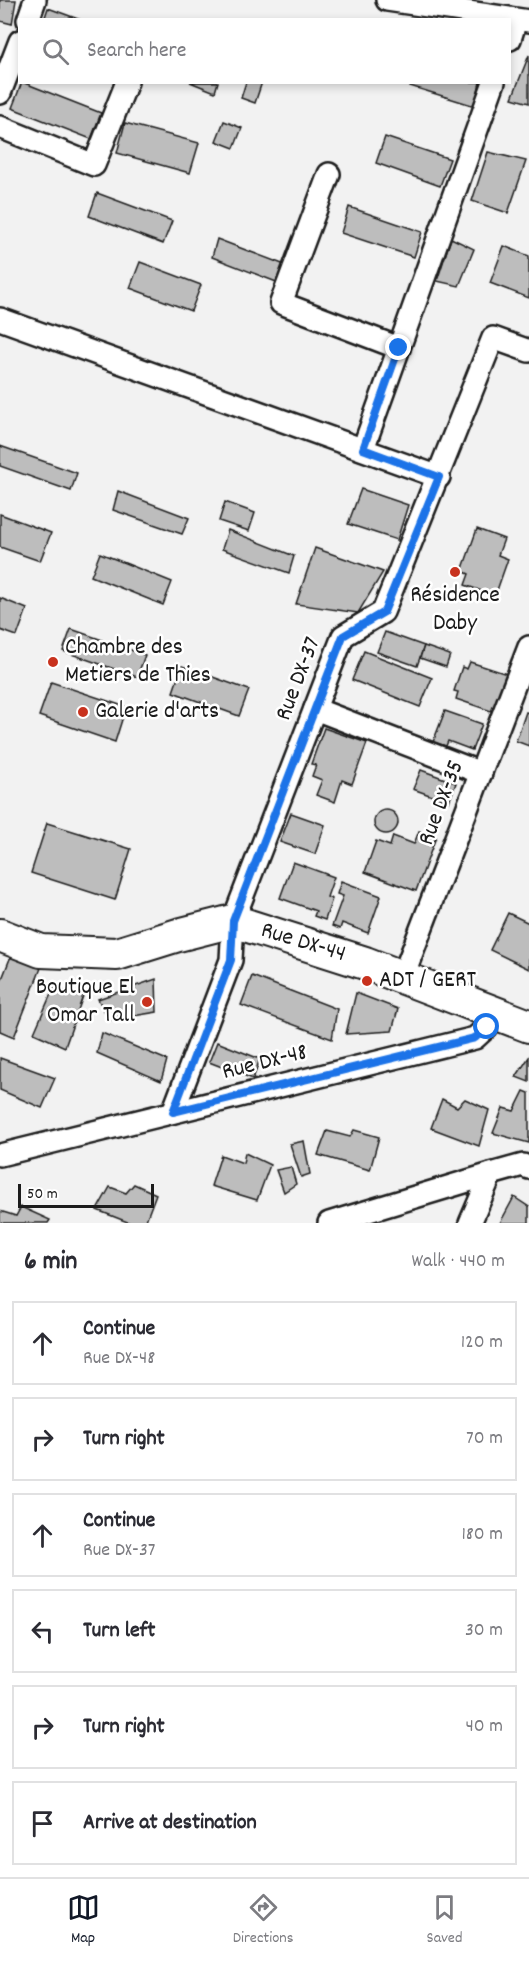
<!DOCTYPE html>
<meta charset="utf-8">
<style>
body{margin:0;font-family:Dekko,sans-serif;background:#f2f2f3;color:#2b2b33}
.scale{position:absolute;left:18px;bottom:15px;width:136px;box-sizing:border-box;padding-left:6px;border:3px solid #1c1c1c;border-top:0;font-size:16px;line-height:21px;white-space:nowrap;color:#1c1c1c;-webkit-text-stroke:4px #fff;paint-order:stroke}
.stop{position:absolute;width:18px;height:18px;margin:-14px;border:4px solid #1a73e8;border-radius:50%;background:#fff}
.stop.end{background:#1a73e8;border-color:#fff;box-shadow:0 2px 6px #0008}
.list{margin:0;padding:0;list-style:none}
h2{display:flex;justify-content:space-between;align-items:center;height:78px;margin:0;padding:0 24px;font-size:26px}
h2 small{font-size:20px;font-weight:400;color:#7c7c81}
.list li{display:grid;grid-template-columns:39px 1fr auto;gap:18px;align-items:center;box-sizing:border-box;height:84px;margin:0 12px 12px;padding:0 12px;border:2px solid #e1e1e2;border-radius:0px}
.list b{display:block;font-size:22px;white-space:nowrap}
.list p{margin:0;font-size:20px;white-space:nowrap;color:#7c7c81}
.list em{font-size:20px;font-style:normal;color:#7c7c81}
.icon{flex:none;width:33px;height:33px;fill:none;stroke:currentColor;stroke-width:2;stroke-linecap:round;stroke-linejoin:round}
.map{position:relative;flex:none;width:529px;height:1223px;overflow:hidden}
.search{position:absolute;background:#fff;box-shadow:0 3px 9px #0003;left:18px;right:18px;top:18px;height:66px;display:flex;align-items:center;gap:15px;box-sizing:border-box;padding:0 21px;border-radius:0px;color:#7c7c81;font-size:22px}
.sheet{height:654px;background:#fff}
nav{display:flex;justify-content:space-around;align-items:center;box-sizing:border-box;height:84px;border-top:2px solid #e1e1e2;background:#fff;font-size:16px;color:#7c7c81}
nav a{display:grid;justify-items:center;gap:3px}
nav .on{color:#111827}
.map>svg:first-child{display:block}
</style>
<div class="map">
<svg width="529" height="1223" viewBox="0 0 529 1223">
<rect width="100%" height="100%" fill="#f2f2f2"/>
<filter id="ink" filterUnits="userSpaceOnUse"><feTurbulence type="fractalNoise" baseFrequency=".0167" numOctaves="2"/><feDisplacementMap in="SourceGraphic" scale="12" xChannelSelector="R" yChannelSelector="G"/><feConvolveMatrix kernelMatrix="1 2 1 2 8 2 1 2 1" color-interpolation-filters="sRGB"/></filter>
<g filter="url(#ink)">
<!-- building -->
<g fill="#bdbdbd" stroke="#1c1c1c" stroke-width="1.5">
<polygon points="0,0 16,0 12,24 0,21"/>
<polygon points="48,8 81,20 44,20"/>
<polygon points="529,55 529,103 512,98"/>
<polygon points="22,82 101,113 91,139 12,108"/>
<polygon points="190,82 218,82 215,92"/>
<polygon points="246,82 262,82 255,103 241,98"/>
<polygon points="411,82 480,82 475,106 410,86"/>
<polygon points="224,121 242,128 234,148 216,141"/>
<polygon points="125,123 199,143 190,173 117,153"/>
<polygon points="385,137 450,159 440,186 376,163"/>
<polygon points="488,152 526,161 508,213 472,201"/>
<polygon points="97,193 172,221 163,244 89,216"/>
<polygon points="349,207 422,232 414,257 341,233"/>
<polygon points="451,238 474,249 459,286 437,281"/>
<polygon points="217,239 285,265 279,283 212,257"/>
<polygon points="504,246 529,256 529,298 490,283"/>
<polygon points="140,262 201,285 191,311 130,288"/>
<polygon points="0,446 77,473 71,491 0,466"/>
<polygon points="361,489 408,505 397,540 348,524"/>
<polygon points="118,491 189,518 182,534 113,510"/>
<polygon points="225,502 255,513 249,531 219,521"/>
<polygon points="0,514 51,533 40,561 0,547"/>
<polygon points="477,529 504,539 498,555 508,559 495,596 465,585 469,574 462,571"/>
<polygon points="228,530 294,556 289,573 222,549"/>
<polygon points="315,548 383,572 358,613 296,604"/>
<polygon points="100,553 172,582 163,605 91,576"/>
<polygon points="0,598 27,609 17,636 0,630"/>
<polygon points="71,629 145,655 137,677 63,651"/>
<polygon points="385,632 424,646 417,666 377,652"/>
<polygon points="424,646 450,655 446,667 420,658"/>
<polygon points="364,651 432,678 420,707 352,680"/>
<polygon points="470,662 507,674 494,712 456,699 458,692 454,691 462,667 467,669"/>
<polygon points="182,666 249,690 239,716 173,692"/>
<polygon points="51,682 126,707 115,742 39,716"/>
<polygon points="445,711 482,724 472,750 448,741 446,746 433,742"/>
<polygon points="526,712 529,713 529,746 516,741"/>
<polygon points="324,728 367,743 352,784 342,780 335,802 316,795 322,780 312,776 316,765 311,764"/>
<polygon points="421,770 456,783 449,802 413,789"/>
<circle cx="386" cy="822" r="12"/>
<polygon points="291,813 325,825 315,854 280,842"/>
<polygon points="47,823 131,849 115,900 31,873"/>
<polygon points="419,831 436,837 416,891 365,872 376,841 390,846 393,836 414,844"/>
<polygon points="293,862 334,877 327,897 332,899 325,920 314,916 316,911 280,898"/>
<polygon points="341,881 381,896 368,933 342,923 340,929 332,926 343,896 337,894"/>
<polygon points="508,913 529,923 529,969 490,950"/>
<polygon points="11,956 41,968 14,1037 0,1031 0,984"/>
<polygon points="252,976 337,1009 332,1039 241,1005"/>
<polygon points="156,979 157,1012 109,1020 98,999"/>
<polygon points="54,987 83,996 65,1047 34,1033"/>
<polygon points="356,993 398,1009 392,1031 346,1034"/>
<polygon points="102,1033 167,1060 161,1081 97,1053"/>
<polygon points="217,1042 260,1059 253,1079 209,1062"/>
<polygon points="529,1057 529,1082 516,1077"/>
<polygon points="0,1058 55,1078 42,1108 0,1090"/>
<polygon points="524,1091 529,1093 529,1143 493,1133 503,1108 514,1111"/>
<polygon points="442,1099 457,1107 465,1099 489,1110 479,1146 431,1128"/>
<polygon points="354,1130 379,1137 370,1170 318,1155 327,1131 350,1137"/>
<polygon points="304,1141 310,1174 301,1177 290,1144"/>
<polygon points="245,1153 270,1165 257,1200 211,1186 221,1155 243,1163"/>
<polygon points="291,1167 296,1184 284,1192 276,1170"/>
<polygon points="134,1184 156,1194 145,1223 130,1223 97,1210 110,1187 126,1193"/>
<polygon points="514,1197 529,1207 529,1223 500,1223"/>
<polygon points="21,1207 50,1220 48,1223 0,1223 0,1211 16,1216"/>
</g>
<g fill="none" stroke-linecap="round" stroke-linejoin="round">
<defs>
<g id="street">
<polyline points="387,0 529,21"/>
<polyline points="28,20 35,0"/>
<polyline points="510,39 516,20"/>
<polyline points="0,93 20,41"/>
<polyline points="0,127 94,165 127,82"/>
<polyline points="329,174 281,303 399,348"/>
<polyline points="0,319 439,477"/>
<polyline points="363,449 494,82"/>
<polyline points="315,709 481,773"/>
<polyline points="403,976 529,647"/>
<polyline points="173,1112 231,960 233,921 343,636 383,612 493,338 529,351"/>
<polyline points="0,1155 475,1038 487,1027 494,1012"/>
<polyline points="329,1223 491,1174 523,1165 529,1168"/>
<polyline points="470,1223 491,1174"/>
</g>
<polyline id="secondary" points="0,935 41,951 117,954 178,935 233,921 365,963 529,1026"/>
</defs>
<!-- street casing -->
<use href="#street" stroke="#1c1c1c" stroke-width="26"/>
<!-- secondary casing -->
<use href="#secondary" stroke="#1c1c1c" stroke-width="36"/>
<!-- street -->
<use href="#street" stroke="#fff" stroke-width="21"/>
<!-- secondary -->
<use href="#secondary" stroke="#fff" stroke-width="32"/>
</g>
</g>
<g fill="none" stroke-linecap="round" stroke-linejoin="round" filter="url(#ink)">
<!-- route -->
<polyline stroke="#1a73e8" stroke-width="8" points="399,348 363,449 439,477 384,612 343,636 233,921 231,960 173,1112 475,1038 487,1027"/>
</g>
<!-- markers -->
<g fill="#c8321e" stroke="#fff" stroke-width="2">
<circle cx="455" cy="572" r="6"/>
<circle cx="53" cy="662" r="6"/>
<circle cx="83" cy="712" r="6"/>
<circle cx="367" cy="981" r="6"/>
<circle cx="147" cy="1002" r="6"/>
</g>
<g text-anchor="middle" dominant-baseline="central" stroke-width="5" stroke-linejoin="round" paint-order="stroke">
<!-- poi labels -->
<g font-size="24" fill="#1c1c1c" stroke="#fff" text-anchor="start">
<text x="455" y="596" text-anchor="middle">Résidence<tspan x="455" dy="28">Daby</tspan></text>
<text x="65" y="648">Chambre des<tspan x="65" dy="28">Metiers de Thies</tspan></text>
<text x="95" y="712">Galerie d'arts</text>
<text x="379" y="981">ADT / GERT</text>
<text x="135" y="988" text-anchor="end">Boutique El<tspan x="135" dy="28">Omar Tall</tspan></text>
</g>
<!-- street labels -->
<g font-size="24" fill="#1c1c1c" stroke="#fff">
<text transform="translate(299 679) rotate(-69)">Rue DX-37</text>
<text transform="translate(442 803) rotate(-69)">Rue DX-35</text>
<text transform="translate(303 943) rotate(17)">Rue DX-44</text>
<text transform="translate(265 1063) rotate(-14)">Rue DX-48</text>
</g>
</g>
</svg>
<div class="scale">50 m</div>
<div class="stop" style="left:487px;top:1027px"></div>
<div class="stop end" style="left:399px;top:348px"></div>
<div class="search"><svg class="icon" aria-label="search" viewBox="0 0 24 24"><circle cx="10" cy="10" r="6"/><path d="M15 15l6 6"/></svg>Search here</div>
</div>
<section class="sheet">
<h2>6 min<small>Walk · 440 m</small></h2>
<ul class="list">
<li><svg class="icon" aria-label="ahead" viewBox="0 0 24 24"><path d="M12 20V5M6 11l6-6 6 6"/></svg><div><b>Continue</b><p>Rue DX-48</p></div><em>120 m</em></li>
<li><svg class="icon" aria-label="right" viewBox="0 0 24 24"><path d="M7 20v-9h11M14 6l5 5-5 5"/></svg><div><b>Turn right</b></div><em>70 m</em></li>
<li><svg class="icon" aria-label="ahead" viewBox="0 0 24 24"><path d="M12 20V5M6 11l6-6 6 6"/></svg><div><b>Continue</b><p>Rue DX-37</p></div><em>180 m</em></li>
<li><svg class="icon" aria-label="left" viewBox="0 0 24 24"><path d="M17 20v-9H6M10 6l-5 5 5 5"/></svg><div><b>Turn left</b></div><em>30 m</em></li>
<li><svg class="icon" aria-label="right" viewBox="0 0 24 24"><path d="M7 20v-9h11M14 6l5 5-5 5"/></svg><div><b>Turn right</b></div><em>40 m</em></li>
<li><svg class="icon" aria-label="arrive" viewBox="0 0 24 24"><path d="M6 21V4h12l-3 4 3 4H6"/></svg><div><b>Arrive at destination</b></div></li>
</ul>
</section>
<nav>
<a class="on"><svg class="icon" aria-label="map" viewBox="0 0 24 24"><path d="M3 6l6-2 6 2 6-2v14l-6 2-6-2-6 2zM9 4v14M15 6v14"/></svg>Map</a>
<a><svg class="icon" aria-label="directions" viewBox="0 0 24 24"><path d="M12 3l9 9-9 9-9-9zM9 14v-3h6M13 9l2 2-2 2"/></svg>Directions</a>
<a><svg class="icon" aria-label="saved" viewBox="0 0 24 24"><path d="M7 4h10v16l-5-4-5 4z"/></svg>Saved</a>
</nav>
